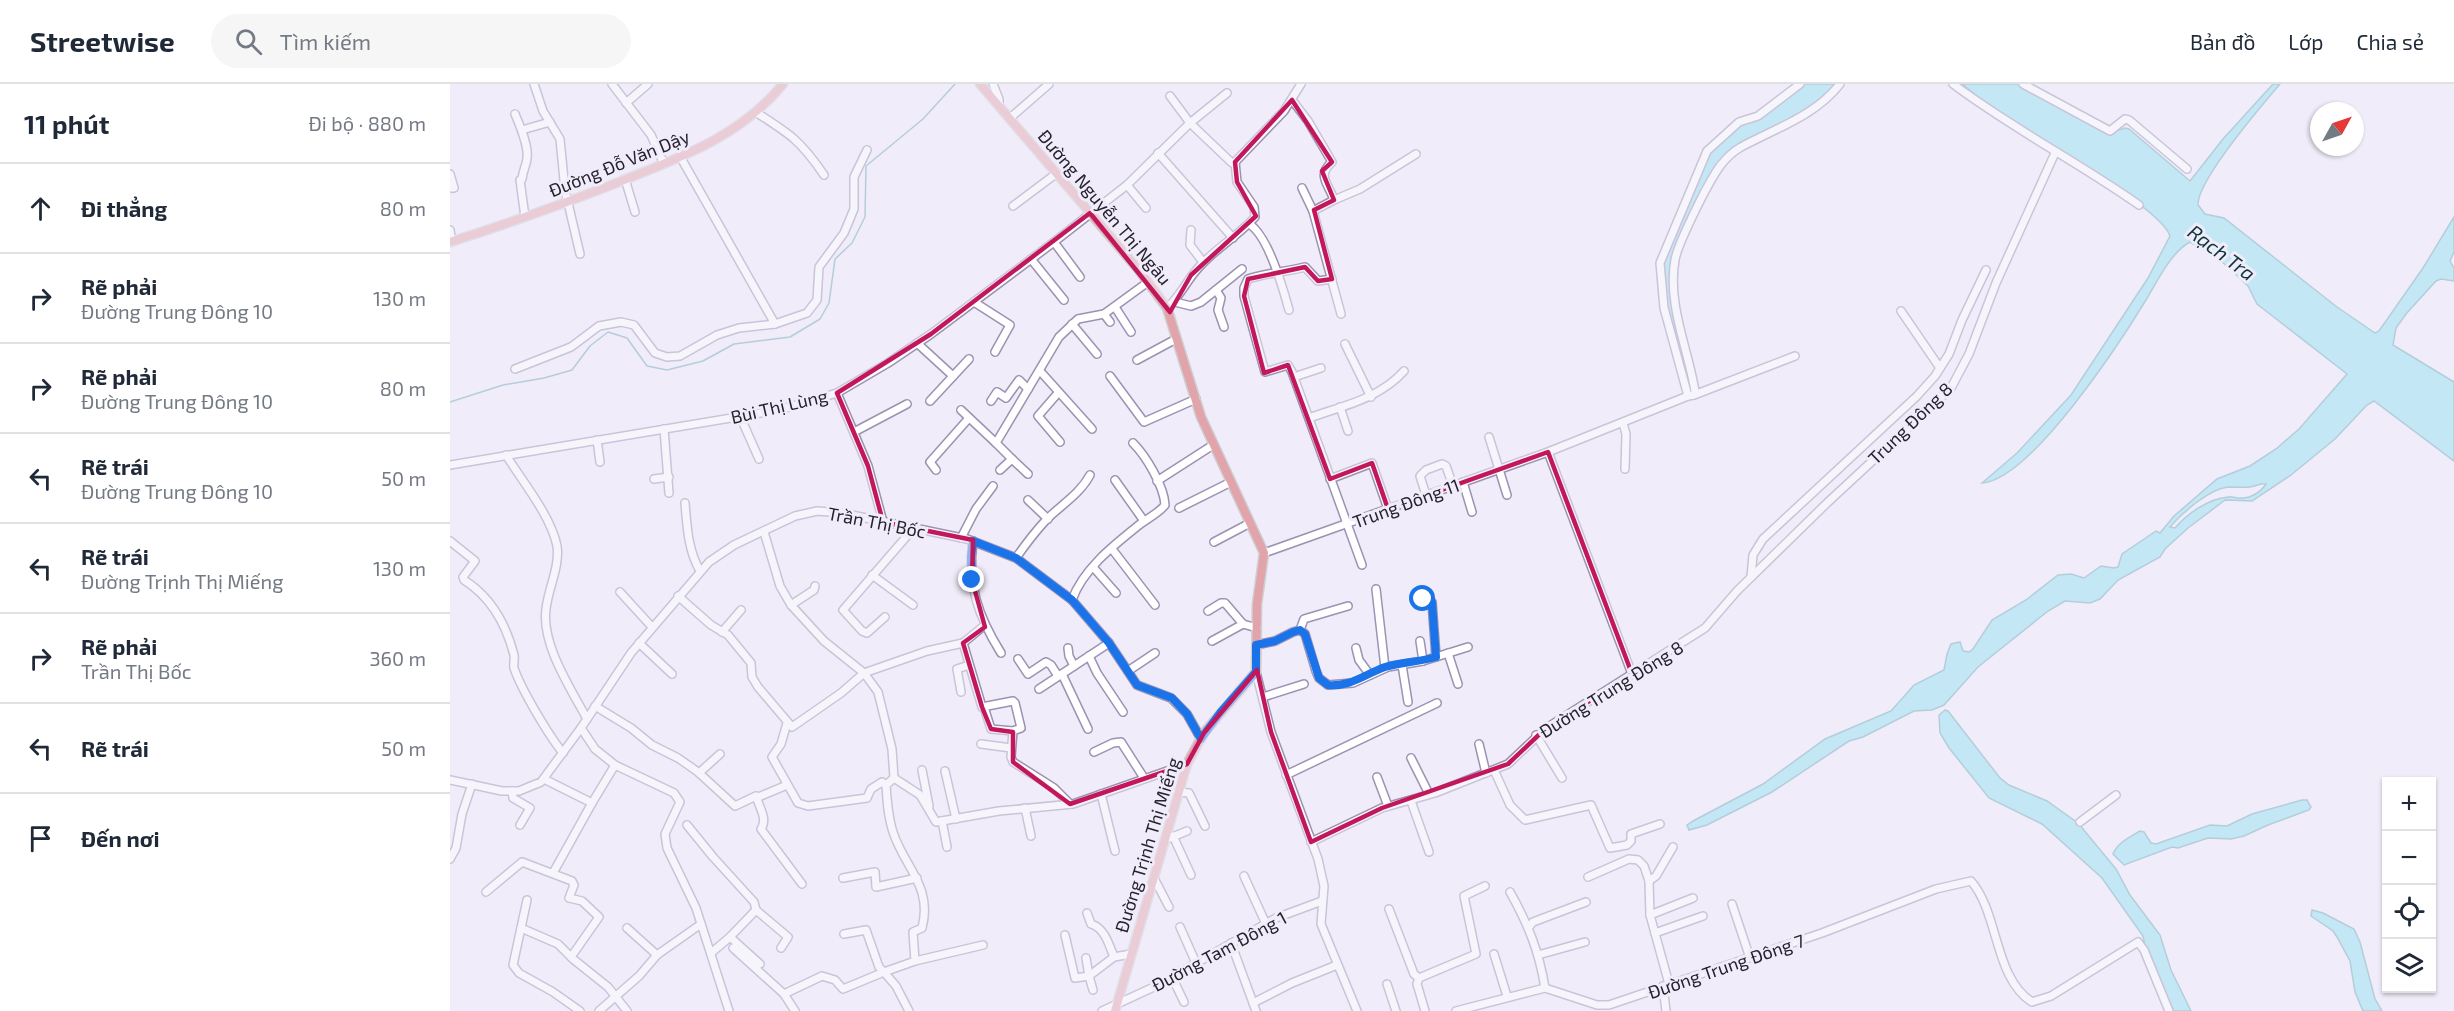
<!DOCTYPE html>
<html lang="vi">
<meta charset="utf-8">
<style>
body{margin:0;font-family:"Exo 2",sans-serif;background:#f6f6f7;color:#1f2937}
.controls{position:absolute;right:18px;bottom:18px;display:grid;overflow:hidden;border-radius:0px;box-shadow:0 2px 4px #0004}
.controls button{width:54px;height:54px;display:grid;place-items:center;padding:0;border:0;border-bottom:2px solid #e0e1e3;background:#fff;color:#1f2937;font:30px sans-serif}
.compass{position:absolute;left:1860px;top:18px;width:54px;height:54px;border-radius:50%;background:#fff;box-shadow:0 2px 4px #0004;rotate:50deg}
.stop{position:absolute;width:18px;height:18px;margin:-14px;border:4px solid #1a73e8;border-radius:50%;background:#fff}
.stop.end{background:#1a73e8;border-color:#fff;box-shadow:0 2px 6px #0008}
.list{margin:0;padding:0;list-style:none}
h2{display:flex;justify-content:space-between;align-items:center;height:78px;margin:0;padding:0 24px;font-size:26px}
h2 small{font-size:20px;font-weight:400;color:#747a83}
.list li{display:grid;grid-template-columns:39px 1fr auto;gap:18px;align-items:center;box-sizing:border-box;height:90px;padding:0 24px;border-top:2px solid #e0e1e3}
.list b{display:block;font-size:22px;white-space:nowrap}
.list p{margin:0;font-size:20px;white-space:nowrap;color:#747a83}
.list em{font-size:20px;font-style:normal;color:#747a83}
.icon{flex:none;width:33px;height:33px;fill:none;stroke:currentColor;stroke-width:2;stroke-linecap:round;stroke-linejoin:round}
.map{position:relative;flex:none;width:2004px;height:927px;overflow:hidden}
header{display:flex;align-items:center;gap:36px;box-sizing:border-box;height:84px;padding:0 30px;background:#fff;border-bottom:2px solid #e0e1e3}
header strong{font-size:28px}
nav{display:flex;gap:33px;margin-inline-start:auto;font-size:21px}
.search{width:420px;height:54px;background:#f6f6f7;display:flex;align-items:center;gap:15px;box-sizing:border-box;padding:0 21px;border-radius:33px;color:#747a83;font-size:22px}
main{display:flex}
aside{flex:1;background:#fff}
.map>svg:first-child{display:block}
</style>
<header>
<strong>Streetwise</strong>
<div class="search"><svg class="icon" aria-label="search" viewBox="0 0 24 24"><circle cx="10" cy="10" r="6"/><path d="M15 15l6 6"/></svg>Tìm kiếm</div>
<nav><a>Bản đồ</a><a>Lớp</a><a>Chia sẻ</a></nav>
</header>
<main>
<aside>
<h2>11 phút<small>Đi bộ · 880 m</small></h2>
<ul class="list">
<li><svg class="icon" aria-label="ahead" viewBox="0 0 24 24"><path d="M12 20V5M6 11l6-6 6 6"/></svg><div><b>Đi thẳng</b></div><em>80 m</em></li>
<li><svg class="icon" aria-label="right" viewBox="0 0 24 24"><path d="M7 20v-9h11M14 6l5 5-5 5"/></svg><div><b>Rẽ phải</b><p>Đường Trung Đông 10</p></div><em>130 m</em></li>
<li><svg class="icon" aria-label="right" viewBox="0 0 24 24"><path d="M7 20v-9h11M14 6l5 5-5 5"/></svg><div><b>Rẽ phải</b><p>Đường Trung Đông 10</p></div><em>80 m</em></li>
<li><svg class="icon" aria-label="left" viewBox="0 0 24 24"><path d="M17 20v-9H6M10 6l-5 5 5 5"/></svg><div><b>Rẽ trái</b><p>Đường Trung Đông 10</p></div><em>50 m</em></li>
<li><svg class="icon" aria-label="left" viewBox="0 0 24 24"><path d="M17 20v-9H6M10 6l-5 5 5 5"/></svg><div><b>Rẽ trái</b><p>Đường Trịnh Thị Miếng</p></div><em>130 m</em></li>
<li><svg class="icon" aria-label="right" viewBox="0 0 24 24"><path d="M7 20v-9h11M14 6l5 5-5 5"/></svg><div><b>Rẽ phải</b><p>Trần Thị Bốc</p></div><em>360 m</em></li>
<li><svg class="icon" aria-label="left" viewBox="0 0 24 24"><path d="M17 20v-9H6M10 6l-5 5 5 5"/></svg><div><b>Rẽ trái</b></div><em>50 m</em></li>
<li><svg class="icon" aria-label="arrive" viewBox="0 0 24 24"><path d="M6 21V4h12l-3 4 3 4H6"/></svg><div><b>Đến nơi</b></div></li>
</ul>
</aside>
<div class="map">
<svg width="2004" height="927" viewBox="0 0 2004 927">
<rect width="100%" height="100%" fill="#f0ecfa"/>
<!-- water -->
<g fill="#8ce0ef" stroke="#6da7b5" stroke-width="1.5" fill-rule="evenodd">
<polygon points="1353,0 1388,0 1355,28 1285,63 1274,73 1249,115 1221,193 1240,308 1215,224 1213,178 1255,74 1265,63 1289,42 1307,36"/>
<path d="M 1512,0 L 1569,0 L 1663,48 L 1675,44 L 1679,45 L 1740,97 L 1773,55 L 1823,0 L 1830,0 C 1812,21 1747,97 1748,121 L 1755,130 L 1774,134 L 1887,223 L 1925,249 L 1929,247 L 1973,184 L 2004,133 L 2004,168 L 2000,177 L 2004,184 L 2004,197 L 1991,195 L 1986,197 L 1956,230 L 1946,244 L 1943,261 L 2004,298 L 2004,377 L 1924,317 L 1917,321 L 1885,355 L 1841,391 L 1802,417 L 1775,416 L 1738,444 L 1715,465 L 1710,473 L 1668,496 L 1650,515 L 1640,519 L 1615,517 L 1598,527 L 1528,583 L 1494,621 L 1482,626 L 1464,627 L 1413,653 L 1399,657 L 1322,708 L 1257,741 L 1239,746 L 1237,741 L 1243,737 L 1313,700 L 1375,655 L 1441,627 L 1464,601 L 1494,586 L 1497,570 L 1501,560 L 1510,558 L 1513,567 L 1519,568 L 1523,565 L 1542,536 L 1576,516 L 1608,491 L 1621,490 L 1634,494 L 1651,482 L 1664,484 L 1668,483 L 1672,470 L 1706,447 L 1710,449 L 1724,432 L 1767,395 L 1800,382 L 1826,365 L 1849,345 L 1897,290 L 1807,220 L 1798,202 L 1769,175 L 1740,158 C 1721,168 1707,198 1696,216 C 1671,257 1581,396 1532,399 L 1567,369 L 1621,311 L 1698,194 L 1720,152 C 1712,124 1585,54 1556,34 C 1540,24 1526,11 1512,0 ZM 1811,400 L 1816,400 C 1811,408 1801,414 1792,414 C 1787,415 1783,412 1778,413 C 1758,415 1738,429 1725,444 L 1720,443 C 1731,430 1760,404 1779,403 C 1793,403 1797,405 1811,400 Z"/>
<polygon points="1495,626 1498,627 1550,694 1559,701 1597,717 1628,739 1666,785 1680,811 1710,851 1721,886 1741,927 1721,927 1697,872 1693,852 1652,794 1592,740 1539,714 1499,664 1490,649 1489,631"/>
<path d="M 1852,716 L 1857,716 L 1861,723 L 1859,726 L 1818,741 L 1794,752 L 1781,755 L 1758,754 L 1728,764 L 1722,763 L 1674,781 L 1663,770 C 1667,759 1680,753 1690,747 L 1694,748 L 1701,759 L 1706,760 L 1760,741 L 1777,742 L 1802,730 Z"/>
<polygon points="1862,826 1873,829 1904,845 1910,858 1925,915 1932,927 1913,927 1905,908 1900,877 1887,853 1883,847 1861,832"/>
</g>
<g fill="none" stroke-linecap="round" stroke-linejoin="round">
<!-- stream -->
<polyline stroke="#6da7b5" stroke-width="1.5" points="0,318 53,301 94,294 122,286 140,262 158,248 177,254 197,282 217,286 253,277 284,260 340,253 370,235 379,219 385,175 402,159 415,133 416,82 473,35 505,0"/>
<defs>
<g id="minor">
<polyline points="84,0 93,27 110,55 115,106 130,170"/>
<polyline points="162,0 201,51 214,80"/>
<polyline points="543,0 549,15 549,22"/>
<path d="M 1503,0 C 1563,45 1628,78 1689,121"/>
<polyline points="1573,0 1660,47 1675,35 1679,36 1737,85"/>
<polyline points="720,12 740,39 782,79 785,78 834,27 851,0"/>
<path d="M 842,16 L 858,37 L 882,78 C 866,92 879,100 884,116 L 863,127 L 891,230"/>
<polyline points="176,19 198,0"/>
<path d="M 307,29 C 340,50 351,57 374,91"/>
<path d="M 65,30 C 70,42 79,62 77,75 C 76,82 73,86 72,95 L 70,96 L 75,133"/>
<polyline points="560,34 599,0"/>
<polyline points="72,46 100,38"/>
<polyline points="708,69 783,154"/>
<polyline points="231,74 325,240"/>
<polyline points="0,90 4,104 0,104"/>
<polyline points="175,95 185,128"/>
<polyline points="677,101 696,124"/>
<polyline points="852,104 863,127"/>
<polyline points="884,116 910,105 966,70"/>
<polyline points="563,122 607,89"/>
<path d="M 799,140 C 818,151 833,204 839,226"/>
<polyline points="0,146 2,158"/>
<polyline points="741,146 740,161 753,178"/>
<polyline points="604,158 630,193"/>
<polyline points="581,175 614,216"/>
<path d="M 882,195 L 868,197 L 855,183 C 836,188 816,189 798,195 L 794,204 L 794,212 L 815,288 L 838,281 L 842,288 L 912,481"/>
<polyline points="766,206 771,214 768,226 774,243"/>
<polyline points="524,218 560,241 545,268"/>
<polyline points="725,218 741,222 751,218 792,185"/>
<polyline points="665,223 681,248"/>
<path d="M 717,224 C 731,212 738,193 752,180 C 768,163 789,151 805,133 L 804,123 L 787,98 L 785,78"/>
<polyline points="1451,227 1490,284"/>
<polyline points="654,230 660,238"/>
<polyline points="622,240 647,270"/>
<polyline points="467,259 503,292"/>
<polyline points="895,260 921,313"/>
<polyline points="687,276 726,255"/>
<polyline points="65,285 121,263 149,242 171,238 184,241 205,269 217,273 230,272 267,251 289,244 325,240 357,229 367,216 369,183 394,149 404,125 404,93 417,66"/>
<polyline points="590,287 642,345"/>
<polyline points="660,292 694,338 746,315"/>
<polyline points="844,293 871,284"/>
<polyline points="387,309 418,382 433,438"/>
<polyline points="608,309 588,332 610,358"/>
<polyline points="1244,311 1345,272"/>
<path d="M 1238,312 L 1244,311 L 1245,307 C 1238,265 1217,219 1225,176 C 1227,162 1247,123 1254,109 C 1264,91 1272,74 1291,63 C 1326,44 1365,32 1390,0"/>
<polyline points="480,317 519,275"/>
<polyline points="541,317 547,308 556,314 569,296 578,305"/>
<polyline points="890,323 898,347"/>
<polyline points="511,326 546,359"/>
<polyline points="290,332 309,375"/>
<path d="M 859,334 C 892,322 929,315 954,287"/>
<polyline points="1173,339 1176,350 1175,385"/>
<polyline points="214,345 219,409"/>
<polyline points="404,348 457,320"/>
<polyline points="1039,353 1057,411"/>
<polyline points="147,356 150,378"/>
<polyline points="1098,368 1182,590"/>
<path d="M 56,371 C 72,397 101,432 107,462 C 110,483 98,505 96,525 C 91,560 121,605 137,635"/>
<polyline points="562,375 578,390"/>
<polyline points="0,381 329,326 387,309 438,279 481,250 604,158 677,101 740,39 777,9"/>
<polyline points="486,386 480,378 519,334"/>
<polyline points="550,386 562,375 546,359 609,253 628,235 654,230 698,198"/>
<polyline points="204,395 219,393"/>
<polyline points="880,395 922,379 938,425"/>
<polyline points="665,396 694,437"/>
<polyline points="707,397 763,361"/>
<polyline points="1013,398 1022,428"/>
<polyline points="976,411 970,392 976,386 992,380 996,382 1003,402"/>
<polyline points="578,416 598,435"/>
<path d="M 235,419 C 237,443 238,466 250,487"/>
<polyline points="729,424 781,398"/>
<path d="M 314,448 L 330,502 L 341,521 L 374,557 L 414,589 L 428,608 L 442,665 L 444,694 L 436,701 C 437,717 438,733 443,748 C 454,783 483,802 472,844 L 463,848 L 465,877 L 434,888 L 446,902 L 459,927"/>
<polyline points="511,454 526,425 543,402"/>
<path d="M 0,457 L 25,477 L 13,493 L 14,496 C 41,513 56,540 64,571 C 65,576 63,579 64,584 C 71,605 99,652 113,669"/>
<path d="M 523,457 C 517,501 528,532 551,569"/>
<polyline points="764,458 800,439"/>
<polyline points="662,465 705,521"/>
<polyline points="814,469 1098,368 1238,312 1214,224 1210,179 1257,67 1289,38 1308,32 1350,0"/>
<path d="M 566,474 C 575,461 585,448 596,436 C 611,421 630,410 640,391"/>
<polyline points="643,483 666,509"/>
<polyline points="422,491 463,521"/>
<polyline points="1301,493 1303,471 1313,455 1467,312 1485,292 1499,270 1512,236 1536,186"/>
<polyline points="926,505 935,584"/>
<polyline points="170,508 202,543"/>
<polyline points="228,512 261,541 278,551 301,579 302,593 308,603 342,643 391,609 414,589 477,567 513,559 535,541"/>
<polyline points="973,515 980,516 982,518 986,573"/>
<path d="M 622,516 C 633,485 664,461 689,441 C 698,434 709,429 715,421 C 714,402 696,372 683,359"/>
<polyline points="341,521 364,506 365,502"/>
<polyline points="758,527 771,519 775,519 793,540 807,544"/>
<polyline points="435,533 417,549 412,547 393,526 463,445"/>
<polyline points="850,546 854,535 898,522"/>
<polyline points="272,548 291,526"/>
<polyline points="762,557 793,540"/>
<polyline points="970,557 973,577"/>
<polyline points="189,559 222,590"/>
<polyline points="513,559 532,623 563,617 565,619 571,644 563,647 561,673 563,678 604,704 620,720"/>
<polyline points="806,561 825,557 843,548 850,546 855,550 866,587 869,594 878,601 903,599 938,583 973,577 1018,563"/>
<polyline points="618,564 619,572 624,582"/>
<polyline points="906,564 909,576 920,591"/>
<polyline points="998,569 1008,600"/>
<polyline points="639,572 647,589 673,628"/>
<polyline points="568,575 578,590 596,578 601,581 608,592"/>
<polyline points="952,581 958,618"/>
<polyline points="678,587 705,569"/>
<polyline points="806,588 821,648 868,775 874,802 871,840 907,927"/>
<polyline points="612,590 638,645"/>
<polyline points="589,605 659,559"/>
<polyline points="511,608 507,585 519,581"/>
<polyline points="813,613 854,600"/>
<path d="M 145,622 L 181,644 L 202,661 L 228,674 L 248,688 L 285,722 L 306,712 C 309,723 318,735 311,745 L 352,800"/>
<polyline points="534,623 541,645 563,647"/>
<polyline points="337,639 331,660 322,673 348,719 358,722 417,714 421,705 432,698 436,701"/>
<polyline points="131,644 145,665 165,681 224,709 230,718 215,750 217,764 246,824 279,927"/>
<polyline points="1086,651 1112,694"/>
<polyline points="531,660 561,664"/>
<polyline points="1029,660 1036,689"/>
<polyline points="644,668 663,659 671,658 694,694"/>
<polyline points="961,674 979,710"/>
<polyline points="472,686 479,722"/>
<polyline points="1044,686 1060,721 1075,736 1141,721 1160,764 1177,761 1181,757 1181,750 1210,740"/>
<polyline points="495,687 506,735"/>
<polyline points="249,689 270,670"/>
<polyline points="836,691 987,619"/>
<polyline points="927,693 938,722"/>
<polyline points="444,694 470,711 486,738 549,727 623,720 737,680"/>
<polyline points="94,695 142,719 103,789"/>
<polyline points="0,696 52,707 69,707 91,698 131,644 181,569 259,478 284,461 345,432 367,427 392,429 517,455 566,474 622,516 659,559 687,601 721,614 737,630 751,655"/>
<polyline points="62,707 63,714 80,724 70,741"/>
<polyline points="728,708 739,709 755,742"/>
<polyline points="651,710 665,767"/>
<polyline points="306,714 337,701"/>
<polyline points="961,717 979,768"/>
<polyline points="142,719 165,681"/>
<polyline points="575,724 581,752"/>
<polyline points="492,737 497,763"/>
<polyline points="1630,738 1666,711"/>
<polyline points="237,741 263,773 304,818 306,826"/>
<polyline points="723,752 741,791"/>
<polyline points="720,754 737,747"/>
<polyline points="861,758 932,724 985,709 1058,680 1095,645 1255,544 1287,507 1377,419 1501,304 1519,270 1546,199 1605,69"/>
<polyline points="0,775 6,764 12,730 22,700"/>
<polyline points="794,792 816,840"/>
<polyline points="1138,793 1179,775 1188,776 1194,782 1199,797 1200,831 1219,900"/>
<polyline points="393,794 425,788 426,803 467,794"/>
<polyline points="704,794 719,823"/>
<polyline points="1199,797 1206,792 1223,763"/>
<polyline points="36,808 72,778 122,797 124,801 119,814 132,817 149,833 121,873"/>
<path d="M 1060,808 C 1078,840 1089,867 1095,904"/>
<polyline points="77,816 63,881 69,889 103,908 130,927"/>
<polyline points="1282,820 1300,874"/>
<polyline points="939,825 964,890 969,894"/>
<path d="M 637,829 L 641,840 C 655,844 659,861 664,873"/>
<polyline points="1200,831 1243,814"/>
<polyline points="730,843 746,879"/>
<polyline points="1079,843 1083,838 1136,818"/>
<polyline points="71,844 108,860 123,875 158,903 177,927"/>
<polyline points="177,844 207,871"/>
<polyline points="1205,849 1253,832"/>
<polyline points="615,851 625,894 639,892 636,874"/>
<polyline points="280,853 310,880"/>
<polyline points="781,859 806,927"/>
<polyline points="283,864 334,910 345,927"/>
<polyline points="261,869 280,853 306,826 338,853 331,864"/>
<polyline points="1044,870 1057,912"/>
<polyline points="1088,871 1135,858"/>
<polyline points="465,877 533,861"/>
<polyline points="722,893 734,918"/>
<polyline points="937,900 946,927"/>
<polyline points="1213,902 1216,927"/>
<polyline points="643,906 639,892 664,873 681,870"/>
<polyline points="334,910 372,892 385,896 393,905 434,888 429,883 416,846 394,850"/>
<polyline points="803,919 842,899 887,881"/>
<polyline points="149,927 189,892 207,871 251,840"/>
<polyline points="652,927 706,902 826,834 872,817"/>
<polyline points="975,927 967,900 969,894 1026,870 1014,812 1035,802"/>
<path d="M 1006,927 L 1095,904 L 1147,921 L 1159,921 L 1372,849 L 1486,805 L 1521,797 C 1549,829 1544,894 1582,918 L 1601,912 L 1688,858 L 1694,866 L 1719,927"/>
</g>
<g id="major">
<polyline points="530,0 689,186 717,224 751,333 814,469 807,520 806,588 754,649 737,680 665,927"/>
<path d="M 0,158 C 57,140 113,120 169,98 C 231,73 290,53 333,0"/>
</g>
</defs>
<!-- minor casing -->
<use href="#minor" stroke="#9c92b2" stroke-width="10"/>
<!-- major casing -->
<use href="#major" stroke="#cfced1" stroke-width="11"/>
<!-- minor -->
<use href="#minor" stroke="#fff" stroke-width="7"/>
<!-- major -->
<use href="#major" stroke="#e0a4aa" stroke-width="8"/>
</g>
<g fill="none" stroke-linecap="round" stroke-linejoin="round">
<!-- route -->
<path stroke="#1a73e8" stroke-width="8" d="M 522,496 L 521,474 L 523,457 L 566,474 L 622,516 L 659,559 L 687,601 L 722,614 L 737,630 L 751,655 L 770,629 L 806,588 L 806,561 L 825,557 L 843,548 L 850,546 L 855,550 L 869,594 L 878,601 C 901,603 915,590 935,583 C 952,578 969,578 986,573 L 982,518 L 980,516 L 973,515"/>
</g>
<!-- marked area -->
<path d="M0 0H2004V927H0ZM 842,16 L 882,78 L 872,87 L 884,116 L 864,126 L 882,195 L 868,197 L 855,183 L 798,195 L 794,212 L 814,289 L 838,281 L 880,395 L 922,379 L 938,425 L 1098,368 L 1182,590 L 1095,645 L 1058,680 L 932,724 L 861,758 L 821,648 L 807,586 L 754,649 L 737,680 L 620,720 L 563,678 L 563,648 L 541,645 L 532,623 L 513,559 L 535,543 L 522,496 L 523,456 L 433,438 L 418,382 L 387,309 L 481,250 L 640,129 L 720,228 L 741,191 L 806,132 L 787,98 L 785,78 Z" fill="#f0ecfa" fill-opacity=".55" fill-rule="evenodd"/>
<path fill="none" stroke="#c2185b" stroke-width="4.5" stroke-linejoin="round" d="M 842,16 L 882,78 L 872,87 L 884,116 L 864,126 L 882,195 L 868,197 L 855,183 L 798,195 L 794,212 L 814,289 L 838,281 L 880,395 L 922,379 L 938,425 L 1098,368 L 1182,590 L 1095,645 L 1058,680 L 932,724 L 861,758 L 821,648 L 807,586 L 754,649 L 737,680 L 620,720 L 563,678 L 563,648 L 541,645 L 532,623 L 513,559 L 535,543 L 522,496 L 523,456 L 433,438 L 418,382 L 387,309 L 481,250 L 640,129 L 720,228 L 741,191 L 806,132 L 787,98 L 785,78 Z"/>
<g text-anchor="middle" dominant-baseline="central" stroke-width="6" stroke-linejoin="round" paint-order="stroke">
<!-- street labels -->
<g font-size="18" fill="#25212d" stroke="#f0ecfa">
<text transform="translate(169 79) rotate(-22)">Đường Đỗ Văn Dậy</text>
<text transform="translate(655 123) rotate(50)">Đường Nguyễn Thị Ngâu</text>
<text transform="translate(329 322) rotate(-13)">Bùi Thị Lùng</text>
<text transform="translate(1460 339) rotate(-44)">Trung Đông 8</text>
<text transform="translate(956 419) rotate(-20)">Trung Đông 11</text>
<text transform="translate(427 438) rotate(11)">Trần Thị Bốc</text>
<text transform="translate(1161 605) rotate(-32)">Đường Trung Đông 8</text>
<text transform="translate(697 761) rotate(-73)">Đường Trịnh Thị Miếng</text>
<text transform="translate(769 867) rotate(-28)">Đường Tam Đông 1</text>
<text transform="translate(1276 882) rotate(-19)">Đường Trung Đông 7</text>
</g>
<!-- water labels -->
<g font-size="20" font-style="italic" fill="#0b353b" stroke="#f0ecfa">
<text transform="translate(1772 168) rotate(37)">Rạch Tra</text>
</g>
</g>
</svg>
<div class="controls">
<button>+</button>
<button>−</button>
<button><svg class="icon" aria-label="locate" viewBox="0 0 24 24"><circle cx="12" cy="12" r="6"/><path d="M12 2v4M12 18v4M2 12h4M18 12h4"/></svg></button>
<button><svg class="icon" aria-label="layers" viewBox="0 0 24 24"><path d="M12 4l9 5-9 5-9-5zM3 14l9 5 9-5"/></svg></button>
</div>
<svg class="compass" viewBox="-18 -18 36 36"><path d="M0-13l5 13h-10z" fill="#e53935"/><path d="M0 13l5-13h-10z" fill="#747a83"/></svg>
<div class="stop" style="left:973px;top:515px"></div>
<div class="stop end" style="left:522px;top:496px"></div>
</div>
</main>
